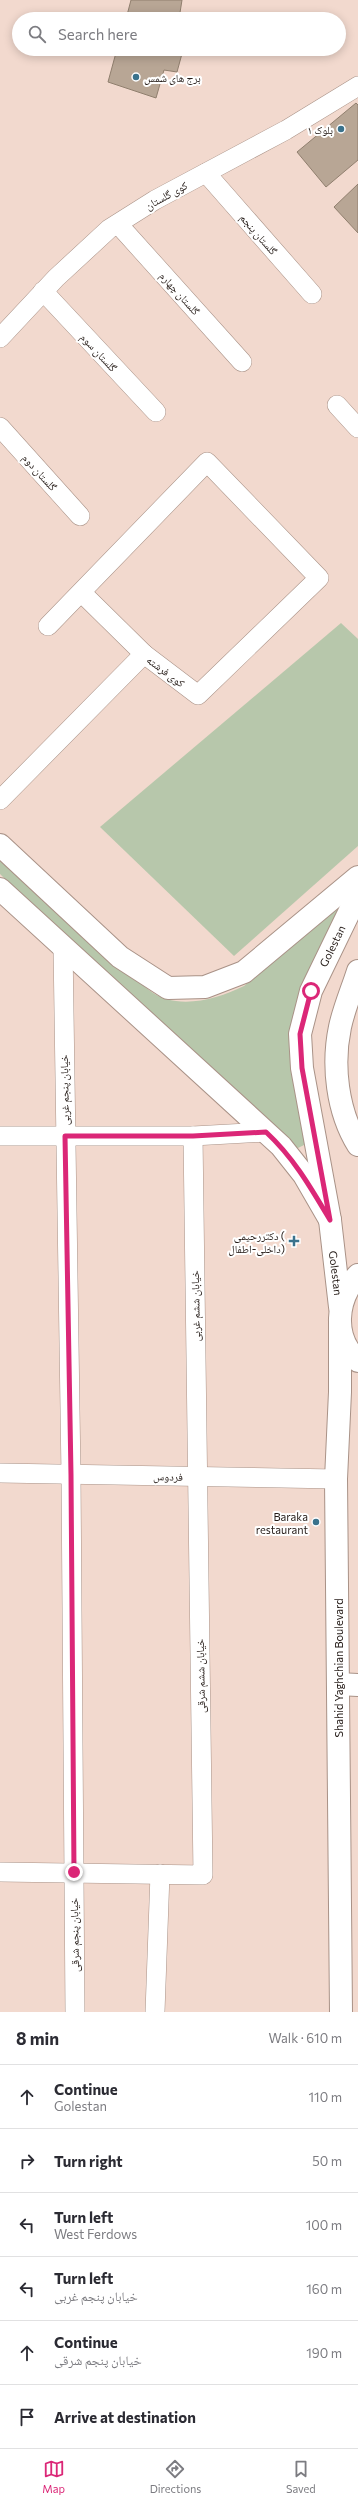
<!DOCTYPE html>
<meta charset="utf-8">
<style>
body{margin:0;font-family:Commissioner,"Noto Naskh Arabic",sans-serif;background:#f7f7f7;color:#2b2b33}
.stop{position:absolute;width:12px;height:12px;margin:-9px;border:3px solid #db2777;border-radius:50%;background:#fff}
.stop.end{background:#db2777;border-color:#fff;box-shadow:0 1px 4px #0008}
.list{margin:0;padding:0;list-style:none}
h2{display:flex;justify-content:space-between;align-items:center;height:52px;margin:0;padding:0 16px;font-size:17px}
h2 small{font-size:13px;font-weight:400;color:#7c7c81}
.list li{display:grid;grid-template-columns:26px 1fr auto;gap:12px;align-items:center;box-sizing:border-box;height:64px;padding:0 16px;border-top:1px solid #e1e1e2}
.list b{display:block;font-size:15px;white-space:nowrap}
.list p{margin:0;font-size:13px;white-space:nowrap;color:#7c7c81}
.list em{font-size:13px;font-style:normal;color:#7c7c81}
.icon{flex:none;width:22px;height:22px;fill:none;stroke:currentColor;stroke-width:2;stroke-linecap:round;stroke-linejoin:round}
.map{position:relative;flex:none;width:358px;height:2012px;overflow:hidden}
.search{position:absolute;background:#fff;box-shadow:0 2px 10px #0003;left:12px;right:12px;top:12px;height:44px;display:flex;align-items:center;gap:10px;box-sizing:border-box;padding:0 14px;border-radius:22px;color:#7c7c81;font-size:15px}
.sheet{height:436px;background:#fff}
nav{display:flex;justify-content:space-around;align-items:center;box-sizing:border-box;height:56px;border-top:1px solid #e1e1e2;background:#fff;font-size:11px;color:#7c7c81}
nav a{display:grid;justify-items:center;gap:2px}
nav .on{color:#db2777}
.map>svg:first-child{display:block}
</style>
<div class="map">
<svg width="358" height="2012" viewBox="0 0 358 2012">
<rect width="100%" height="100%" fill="#f2d9ce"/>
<!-- green -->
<g fill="#b7c7ab">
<polygon points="341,623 358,639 358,846 234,956 100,827"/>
<path d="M 0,858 L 73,929 L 149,990 C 176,1011 215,1000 244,986 L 353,892 L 309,978 L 307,1139 L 304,1145 L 298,1148 L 291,1145 L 29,903 L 0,874 Z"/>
</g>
<!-- building -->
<g fill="#b8a695" stroke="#907f6e">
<polygon points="131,0 182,0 179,19 126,19"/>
<polygon points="117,49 180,49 183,50 177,72 164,70 156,98 108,82"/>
<polygon points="356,103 358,105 358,160 326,187 297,152"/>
<polygon points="358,184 358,233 334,207"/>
</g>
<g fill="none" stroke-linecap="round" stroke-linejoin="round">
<defs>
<g id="minor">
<polyline points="206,173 312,294"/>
<polyline points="118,224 242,362"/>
<polyline points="43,291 156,412"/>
<polyline points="0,338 56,278 109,229 155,200 286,130 358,86"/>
<polyline points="337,405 358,428"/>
<polyline points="0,427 80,516"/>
<polyline points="82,593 144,654"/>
<polyline points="0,800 144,654 198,695 319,578 207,462 48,626"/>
<polyline points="63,946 71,1475 75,2012"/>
<polyline points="0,1136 193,1136 266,1132"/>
<polyline points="0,1473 336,1479"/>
<polyline points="0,1872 203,1875 193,1136"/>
<polyline points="155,2012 160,1874"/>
</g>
<g id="major">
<polyline points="0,845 120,957 168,988 205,987 244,972 358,877"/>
<polyline points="0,889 281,1146 304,1175 330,1220"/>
<path d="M 358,971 C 352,990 344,1008 340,1027 C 332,1065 337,1111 358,1145"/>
<path d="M 358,1275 C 336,1300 332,1337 358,1361"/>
<polyline points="340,1307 330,1220 302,1068 300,1034 311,991 358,894"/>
<polyline points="340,1324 340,1392 336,1479 341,2012"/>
<polyline points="338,1684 358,1685"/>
</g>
</defs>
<!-- minor casing -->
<use href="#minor" stroke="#a99287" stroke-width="20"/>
<!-- major casing -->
<use href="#major" stroke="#a99287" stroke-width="24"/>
<!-- minor -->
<use href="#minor" stroke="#fff" stroke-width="19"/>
<!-- major -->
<use href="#major" stroke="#fff" stroke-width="22"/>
</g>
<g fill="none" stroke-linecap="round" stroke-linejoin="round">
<!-- route -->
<path stroke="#db2777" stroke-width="5" d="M 74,1872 L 71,1475 L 65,1136 L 193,1136 L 266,1132 C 294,1158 311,1188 330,1220 L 302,1068 L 300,1034 L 311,991"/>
</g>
<!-- markers -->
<g fill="#3a728c" stroke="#fff" stroke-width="1.5">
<circle cx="136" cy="77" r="4"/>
<circle cx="341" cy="129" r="4"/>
<path d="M292 1235h4v4h4v4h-4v4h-4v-4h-4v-4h4z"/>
<circle cx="316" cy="1522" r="4"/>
</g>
<g text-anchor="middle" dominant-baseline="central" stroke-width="4" stroke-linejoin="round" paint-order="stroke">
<!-- poi labels -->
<g font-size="11" fill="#241b17" stroke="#fff" text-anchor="end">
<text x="144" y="77" text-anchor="start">برج های شمس</text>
<text x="333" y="129">بلوک ۱</text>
<text x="285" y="1235">دکتررحیمی (<tspan x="285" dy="13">داخلی-اطفال)</tspan></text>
<text x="308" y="1516">Baraka<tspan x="308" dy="13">restaurant</tspan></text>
</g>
<!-- street labels -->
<g font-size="11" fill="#241b17" stroke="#fff">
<text transform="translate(166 195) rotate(-29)">کوی گلستان</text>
<text transform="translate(259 234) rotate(49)">گلستان پنجم</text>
<text transform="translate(180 293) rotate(48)">گلستان چهارم</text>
<text transform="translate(99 352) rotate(47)">گلستان سوم</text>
<text transform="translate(40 472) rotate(48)">گلستان دوم</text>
<text transform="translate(166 671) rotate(37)">کوی فرشته</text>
<text transform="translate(332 946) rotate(-64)">Golestan</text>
<text transform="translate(64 1090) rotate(-91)">خیابان پنجم غربی</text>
<text transform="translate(336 1273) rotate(83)">Golestan</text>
<text transform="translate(195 1306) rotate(-91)">خیابان ششم غربی</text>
<text transform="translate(168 1476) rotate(1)">فردوس</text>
<text transform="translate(338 1668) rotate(-90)">Shahid Yaghchian Boulevard</text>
<text transform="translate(200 1676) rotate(-91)">خیابان ششم شرقی</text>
<text transform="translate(74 1935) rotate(-91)">خیابان پنجم شرقی</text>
</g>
</g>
</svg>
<div class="stop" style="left:311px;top:991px"></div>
<div class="stop end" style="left:74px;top:1872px"></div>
<div class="search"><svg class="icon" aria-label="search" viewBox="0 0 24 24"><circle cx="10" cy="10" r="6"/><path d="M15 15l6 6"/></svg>Search here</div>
</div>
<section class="sheet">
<h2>8 min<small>Walk · 610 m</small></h2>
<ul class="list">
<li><svg class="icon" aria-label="ahead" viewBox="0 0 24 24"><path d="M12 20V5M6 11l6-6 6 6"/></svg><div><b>Continue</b><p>Golestan</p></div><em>110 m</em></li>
<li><svg class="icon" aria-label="right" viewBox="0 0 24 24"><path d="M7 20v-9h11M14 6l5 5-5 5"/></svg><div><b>Turn right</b></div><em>50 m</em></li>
<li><svg class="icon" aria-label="left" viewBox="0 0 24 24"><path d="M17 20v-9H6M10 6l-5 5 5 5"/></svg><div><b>Turn left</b><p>West Ferdows</p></div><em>100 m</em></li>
<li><svg class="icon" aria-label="left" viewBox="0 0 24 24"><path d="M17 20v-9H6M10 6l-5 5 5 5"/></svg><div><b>Turn left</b><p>خیابان پنجم غربی</p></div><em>160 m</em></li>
<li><svg class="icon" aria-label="ahead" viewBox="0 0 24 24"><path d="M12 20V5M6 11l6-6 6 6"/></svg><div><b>Continue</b><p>خیابان پنجم شرقی</p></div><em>190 m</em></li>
<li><svg class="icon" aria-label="arrive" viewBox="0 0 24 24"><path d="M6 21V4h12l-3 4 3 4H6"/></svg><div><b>Arrive at destination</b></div></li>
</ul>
</section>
<nav>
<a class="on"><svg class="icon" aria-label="map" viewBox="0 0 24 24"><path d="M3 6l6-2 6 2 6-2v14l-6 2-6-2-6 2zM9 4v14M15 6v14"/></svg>Map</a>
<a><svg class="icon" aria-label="directions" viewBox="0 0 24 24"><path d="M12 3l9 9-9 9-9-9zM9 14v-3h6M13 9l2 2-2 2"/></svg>Directions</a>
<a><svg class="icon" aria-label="saved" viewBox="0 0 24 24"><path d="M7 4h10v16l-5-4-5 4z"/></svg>Saved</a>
</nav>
